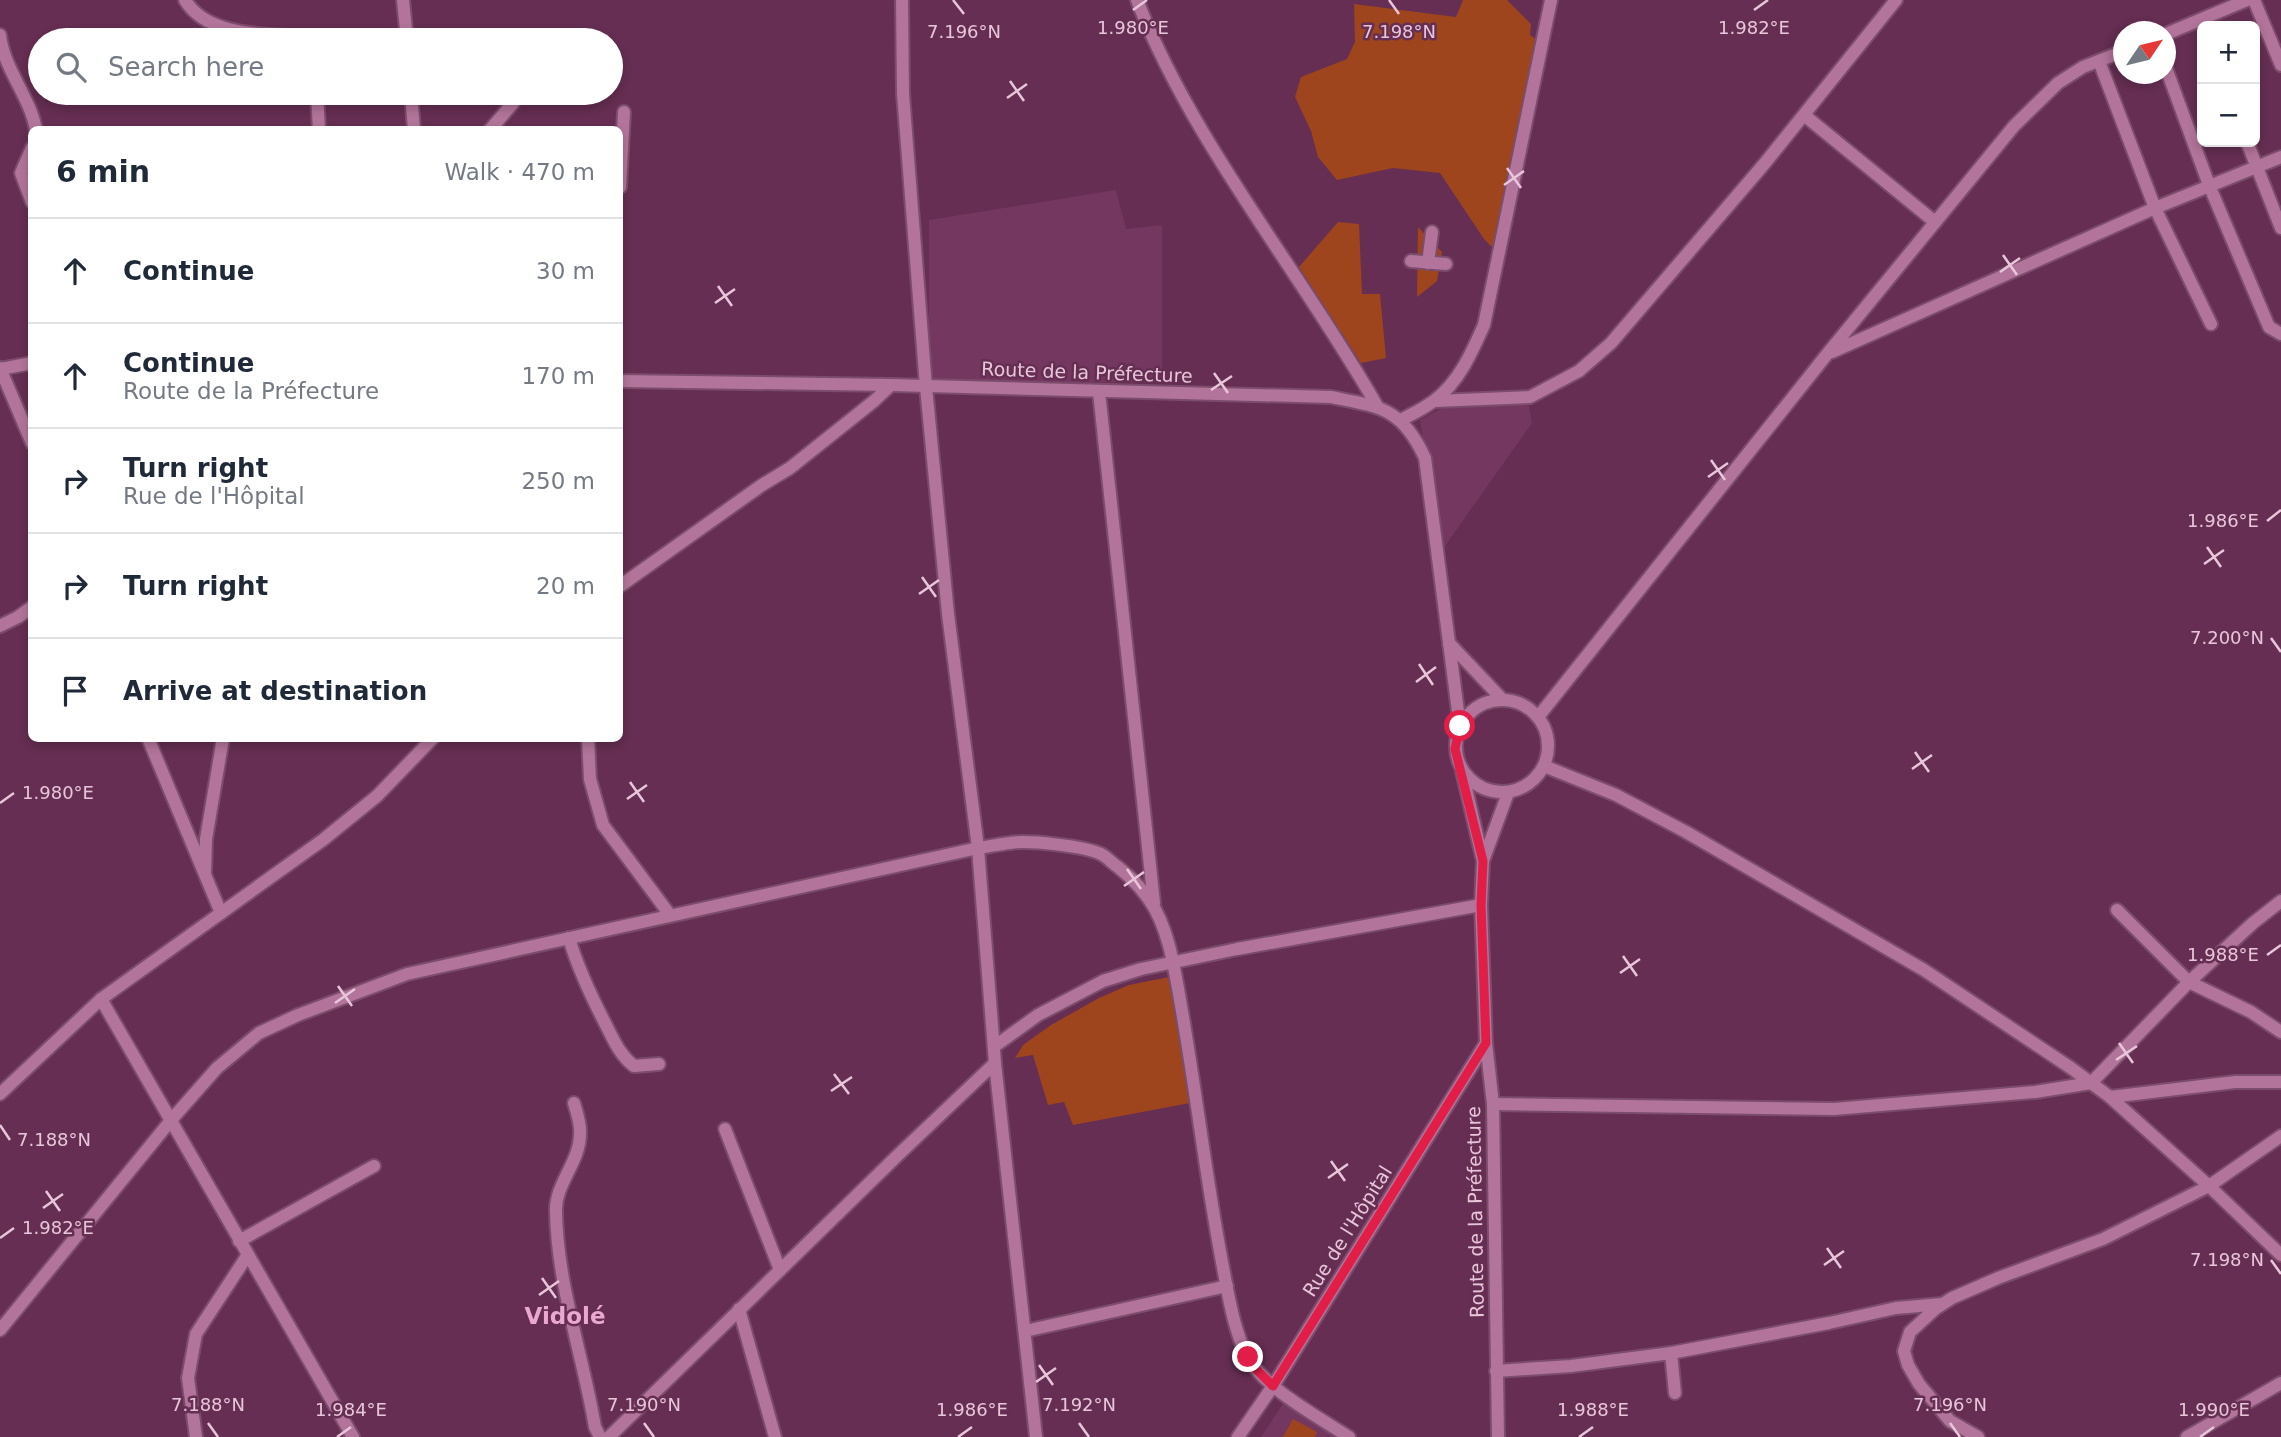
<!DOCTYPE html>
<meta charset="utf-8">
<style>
body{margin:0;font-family:"DejaVu Sans",sans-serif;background:#f2f2f3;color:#1f2937}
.controls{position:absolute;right:21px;top:21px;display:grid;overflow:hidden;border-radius:10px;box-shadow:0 4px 10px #0003}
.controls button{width:63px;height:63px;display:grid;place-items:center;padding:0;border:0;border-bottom:2px solid #e0e1e3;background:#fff;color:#1f2937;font:35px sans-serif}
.compass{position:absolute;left:2113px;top:21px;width:63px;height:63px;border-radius:50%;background:#fff;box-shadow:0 4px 10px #0003;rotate:55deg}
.stop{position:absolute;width:21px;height:21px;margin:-16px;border:5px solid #e11d48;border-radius:50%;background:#fff}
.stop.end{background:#e11d48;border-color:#fff;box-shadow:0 2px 7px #0008}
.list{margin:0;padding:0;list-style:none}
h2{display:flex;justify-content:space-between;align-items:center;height:91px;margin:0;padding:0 28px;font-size:30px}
h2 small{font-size:23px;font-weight:400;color:#747a83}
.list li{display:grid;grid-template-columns:46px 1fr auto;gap:21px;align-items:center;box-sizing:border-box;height:105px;padding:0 28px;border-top:2px solid #e0e1e3}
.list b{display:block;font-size:26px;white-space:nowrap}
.list p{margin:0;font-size:23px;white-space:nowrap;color:#747a83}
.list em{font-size:23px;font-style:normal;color:#747a83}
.icon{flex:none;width:38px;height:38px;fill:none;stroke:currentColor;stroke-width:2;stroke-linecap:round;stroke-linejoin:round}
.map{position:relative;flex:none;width:2281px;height:1437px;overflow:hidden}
.search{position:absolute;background:#fff;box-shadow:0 4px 10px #0003;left:28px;top:28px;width:595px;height:77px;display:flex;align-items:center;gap:18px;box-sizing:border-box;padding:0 24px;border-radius:38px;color:#747a83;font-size:26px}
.panel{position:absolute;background:#fff;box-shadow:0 4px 10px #0003;left:28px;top:126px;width:595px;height:616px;border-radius:10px}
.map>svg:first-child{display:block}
</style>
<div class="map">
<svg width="2281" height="1437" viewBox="0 0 2281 1437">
<rect width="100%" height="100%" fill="#652e52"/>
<!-- built -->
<g fill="#74375f">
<polygon points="1116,190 1126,229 1162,225 1162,383 929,381 929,220"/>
<polygon points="1528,401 1532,423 1440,553 1420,420 1440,409"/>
<polygon points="1284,1402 1341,1437 1261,1437"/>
</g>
<!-- green -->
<g fill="#9e451e">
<polygon points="1463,0 1507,0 1531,24 1530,35 1539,41 1497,245 1491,246 1484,239 1440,173 1393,168 1337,180 1318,157 1311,131 1295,97 1301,77 1347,59 1355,42 1354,4 1456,17"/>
<polygon points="1338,222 1359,224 1362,294 1380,294 1386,358 1361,363 1299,267"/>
<polygon points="1418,227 1442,252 1437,281 1417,297"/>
<polygon points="1169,977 1190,1103 1073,1125 1064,1102 1048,1105 1033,1055 1015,1058 1023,1045 1051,1025 1099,998 1129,985"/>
<polygon points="1293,1419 1317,1432 1315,1437 1283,1437"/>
</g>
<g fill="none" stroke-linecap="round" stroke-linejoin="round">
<defs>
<g id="minor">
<path d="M 185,0 C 207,36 262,34 300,37 L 306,40"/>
<polyline points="403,0 407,40"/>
<polyline points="902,0 903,94 926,387 948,614 978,848 995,1063 1036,1437"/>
<path d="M 1137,0 C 1193,144 1301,272 1377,406"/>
<polyline points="2254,0 2281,65"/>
<polyline points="2166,34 2247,0"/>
<path d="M 0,35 C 4,70 30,96 36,130"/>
<polyline points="2099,61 2155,208 2211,324"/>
<polyline points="2166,68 2209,185 2269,327 2281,334"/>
<polyline points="317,93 319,130"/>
<polyline points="411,93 414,130"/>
<polyline points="1804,115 1935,222"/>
<polyline points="490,130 513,103"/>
<polyline points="2247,142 2281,228"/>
<polyline points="32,148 21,173 32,202"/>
<polyline points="620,187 624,112"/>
<polyline points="1411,261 1446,264"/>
<polyline points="1428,263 1432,232"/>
<polyline points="1832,352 2155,208 2281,157"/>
<polyline points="0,368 32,443"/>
<polyline points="0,369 32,363"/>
<path d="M 620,381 L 891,385 L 1331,397 C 1381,407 1402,408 1425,458 L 1460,727"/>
<polyline points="1099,392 1154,903"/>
<polyline points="1435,401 1530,397 1579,371 1611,343 1765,163 1896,0"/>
<path d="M 1401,420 C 1412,414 1425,408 1435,400 C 1459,382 1472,352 1484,325 L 1551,0"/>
<polyline points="620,586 762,485 790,468 874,401 891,385"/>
<polyline points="0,626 18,617 32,607"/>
<polyline points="1449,643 1502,699"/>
<circle cx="1502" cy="746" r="46"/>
<polyline points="1538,717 1828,353 2014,126 2058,83 2083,67 2124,51"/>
<polyline points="148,738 221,913"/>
<polyline points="588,738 590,779 603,825 670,915"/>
<polyline points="1544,766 1616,795 1686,832 1924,970 2071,1068 2110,1097 2209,1186 2281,1255"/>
<polyline points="1462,771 1483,861 1481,905 1486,1043 1493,1104 1498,1437"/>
<polyline points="1483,861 1508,793"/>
<polyline points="205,873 206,839 223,738"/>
<polyline points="2117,910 2189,982 2251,1012 2281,1032"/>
<path d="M 569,938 C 578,969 591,996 606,1025 C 614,1041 620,1055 634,1066 L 659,1064"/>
<polyline points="101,999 353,1437"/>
<polyline points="995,1046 1038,1015 1103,981 1141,969 1237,949 1481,905"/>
<polyline points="0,1094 101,999 324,839 377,796 433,738"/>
<polyline points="2110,1097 2235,1082 2281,1082"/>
<path d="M 574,1103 C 577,1113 581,1124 580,1134 C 580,1162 555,1184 556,1211 C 557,1284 583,1355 595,1427 L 600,1437"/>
<polyline points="1493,1104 1834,1109 2035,1092 2091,1083 2189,982 2253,923 2281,901"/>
<polyline points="725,1129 780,1270"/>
<polyline points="239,1241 374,1166"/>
<polyline points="739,1309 775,1437"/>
<path d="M 0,1330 L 172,1119 L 217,1068 L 259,1033 L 298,1015 L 407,974 L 978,848 C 988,847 999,844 1010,843 C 1028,840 1084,846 1101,854 C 1107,857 1112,863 1118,867 C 1152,894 1164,920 1173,962 C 1193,1062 1203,1163 1222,1262 C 1228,1293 1235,1343 1255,1368 C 1276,1394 1321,1419 1349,1437"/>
<polyline points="1025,1331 1227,1286"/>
<polyline points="1671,1353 1675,1393"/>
<polyline points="1496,1371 1571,1366 1671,1353 1829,1323 1896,1308 1942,1304"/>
<polyline points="196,1437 188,1378 196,1334 247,1256"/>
<polyline points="609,1437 897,1156 995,1063"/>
<polyline points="1238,1437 1273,1386 1486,1043"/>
<polyline points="1978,1437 1950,1421 1919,1384 1908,1365 1904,1351 1910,1332 1935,1309 1952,1298 1998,1278 2103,1239 2209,1186 2281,1136"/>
<polyline points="2187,1437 2281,1383"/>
</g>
</defs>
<!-- minor casing -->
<use href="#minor" stroke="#7b4c6b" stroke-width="16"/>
<!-- minor -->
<use href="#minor" stroke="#b2749a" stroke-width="12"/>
</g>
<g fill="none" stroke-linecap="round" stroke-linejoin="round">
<!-- route -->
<polyline stroke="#e11d48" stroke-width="9" points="1248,1357 1255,1368 1273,1386 1486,1043 1481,905 1483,861 1455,749 1460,726"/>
</g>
<!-- ticks -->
<path fill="none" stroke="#e8c6da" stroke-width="2.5" d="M 953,0 L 964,14M 1389,0 L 1399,14M 1133,10 L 1147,0M 1754,10 L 1768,0M 1010,81 L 1024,101M 1007,98 L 1027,84M 1507,168 L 1521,188M 1504,185 L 1524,171M 2003,255 L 2017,275M 2000,272 L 2020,258M 718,286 L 732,306M 715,303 L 735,289M 1214,373 L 1228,393M 1211,390 L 1232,376M 1711,460 L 1725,480M 1708,477 L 1728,463M 2267,521 L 2281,510M 2207,547 L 2221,567M 2204,564 L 2224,550M 922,577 L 936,597M 919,594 L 939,580M 2271,638 L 2281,652M 1419,664 L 1433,685M 1416,682 L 1436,667M 1915,752 L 1929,772M 1912,769 L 1932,755M 630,782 L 644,802M 627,799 L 647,785M 0,803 L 14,793M 1127,869 L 1141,889M 1124,886 L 1144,872M 2267,955 L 2281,945M 1623,956 L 1637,976M 1620,973 L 1640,959M 338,986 L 352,1006M 335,1003 L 355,989M 2119,1043 L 2133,1063M 2116,1060 L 2137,1046M 834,1074 L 849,1094M 831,1091 L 852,1077M 0,1125 L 10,1140M 1331,1161 L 1345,1181M 1328,1178 L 1348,1164M 46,1191 L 60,1211M 43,1208 L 63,1194M 0,1238 L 14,1228M 1827,1248 L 1841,1268M 2271,1260 L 2281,1274M 1824,1265 L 1844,1251M 542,1278 L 556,1298M 539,1295 L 559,1281M 1039,1365 L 1053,1385M 1036,1382 L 1056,1368M 208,1423 L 218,1437M 644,1423 L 654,1437M 1079,1423 L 1089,1437M 1950,1423 L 1960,1437M 337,1437 L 351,1427M 958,1437 L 972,1427M 1579,1437 L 1593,1427M 2200,1437 L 2214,1427"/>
<g text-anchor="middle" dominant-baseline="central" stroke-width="5" stroke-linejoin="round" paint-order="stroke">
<!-- street labels -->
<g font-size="19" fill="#e8c6da" stroke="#652e52">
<text transform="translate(1087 372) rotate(2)">Route de la Préfecture</text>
<text transform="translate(1475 1212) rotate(-91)">Route de la Préfecture</text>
<text transform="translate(1347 1231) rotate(-58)">Rue de l'Hôpital</text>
</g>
<!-- quarter labels -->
<g font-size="23" font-weight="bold" fill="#eaa8d0" stroke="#652e52">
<text x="565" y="1316">Vidolé</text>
</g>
</g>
<g font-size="18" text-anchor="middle" fill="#e8c6da" stroke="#652e52" stroke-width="5" stroke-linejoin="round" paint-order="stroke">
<text x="1133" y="34">1.980°E</text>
<text x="1754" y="34">1.982°E</text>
<text x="964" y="38">7.196°N</text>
<text x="1399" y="38">7.198°N</text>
<text x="2223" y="527">1.986°E</text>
<text x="2227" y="644">7.200°N</text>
<text x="58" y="799">1.980°E</text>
<text x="2223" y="961">1.988°E</text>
<text x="54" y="1146">7.188°N</text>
<text x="58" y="1234">1.982°E</text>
<text x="2227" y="1266">7.198°N</text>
<text x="208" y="1411">7.188°N</text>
<text x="644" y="1411">7.190°N</text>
<text x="1079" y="1411">7.192°N</text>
<text x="1950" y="1411">7.196°N</text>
<text x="351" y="1416">1.984°E</text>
<text x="972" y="1416">1.986°E</text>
<text x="1593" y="1416">1.988°E</text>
<text x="2214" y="1416">1.990°E</text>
</g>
</svg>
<div class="controls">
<button>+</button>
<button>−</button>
</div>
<svg class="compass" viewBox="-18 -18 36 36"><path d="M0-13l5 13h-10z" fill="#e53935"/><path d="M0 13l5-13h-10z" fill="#747a83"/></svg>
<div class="stop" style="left:1460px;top:726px"></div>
<div class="stop end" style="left:1248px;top:1357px"></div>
<div class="search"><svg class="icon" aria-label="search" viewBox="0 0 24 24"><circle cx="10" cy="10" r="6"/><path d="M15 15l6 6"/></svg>Search here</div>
<section class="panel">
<h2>6 min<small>Walk · 470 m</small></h2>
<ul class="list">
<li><svg class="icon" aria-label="ahead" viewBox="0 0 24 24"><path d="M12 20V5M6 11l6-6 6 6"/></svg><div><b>Continue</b></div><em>30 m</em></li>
<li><svg class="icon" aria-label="ahead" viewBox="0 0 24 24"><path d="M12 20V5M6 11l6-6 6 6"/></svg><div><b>Continue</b><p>Route de la Préfecture</p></div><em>170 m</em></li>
<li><svg class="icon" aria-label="right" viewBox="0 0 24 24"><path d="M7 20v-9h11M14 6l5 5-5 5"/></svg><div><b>Turn right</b><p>Rue de l'Hôpital</p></div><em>250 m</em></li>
<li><svg class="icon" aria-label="right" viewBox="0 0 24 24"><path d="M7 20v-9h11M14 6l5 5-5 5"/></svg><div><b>Turn right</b></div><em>20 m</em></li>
<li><svg class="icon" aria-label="arrive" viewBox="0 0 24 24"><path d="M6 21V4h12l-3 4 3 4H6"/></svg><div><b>Arrive at destination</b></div></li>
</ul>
</section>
</div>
